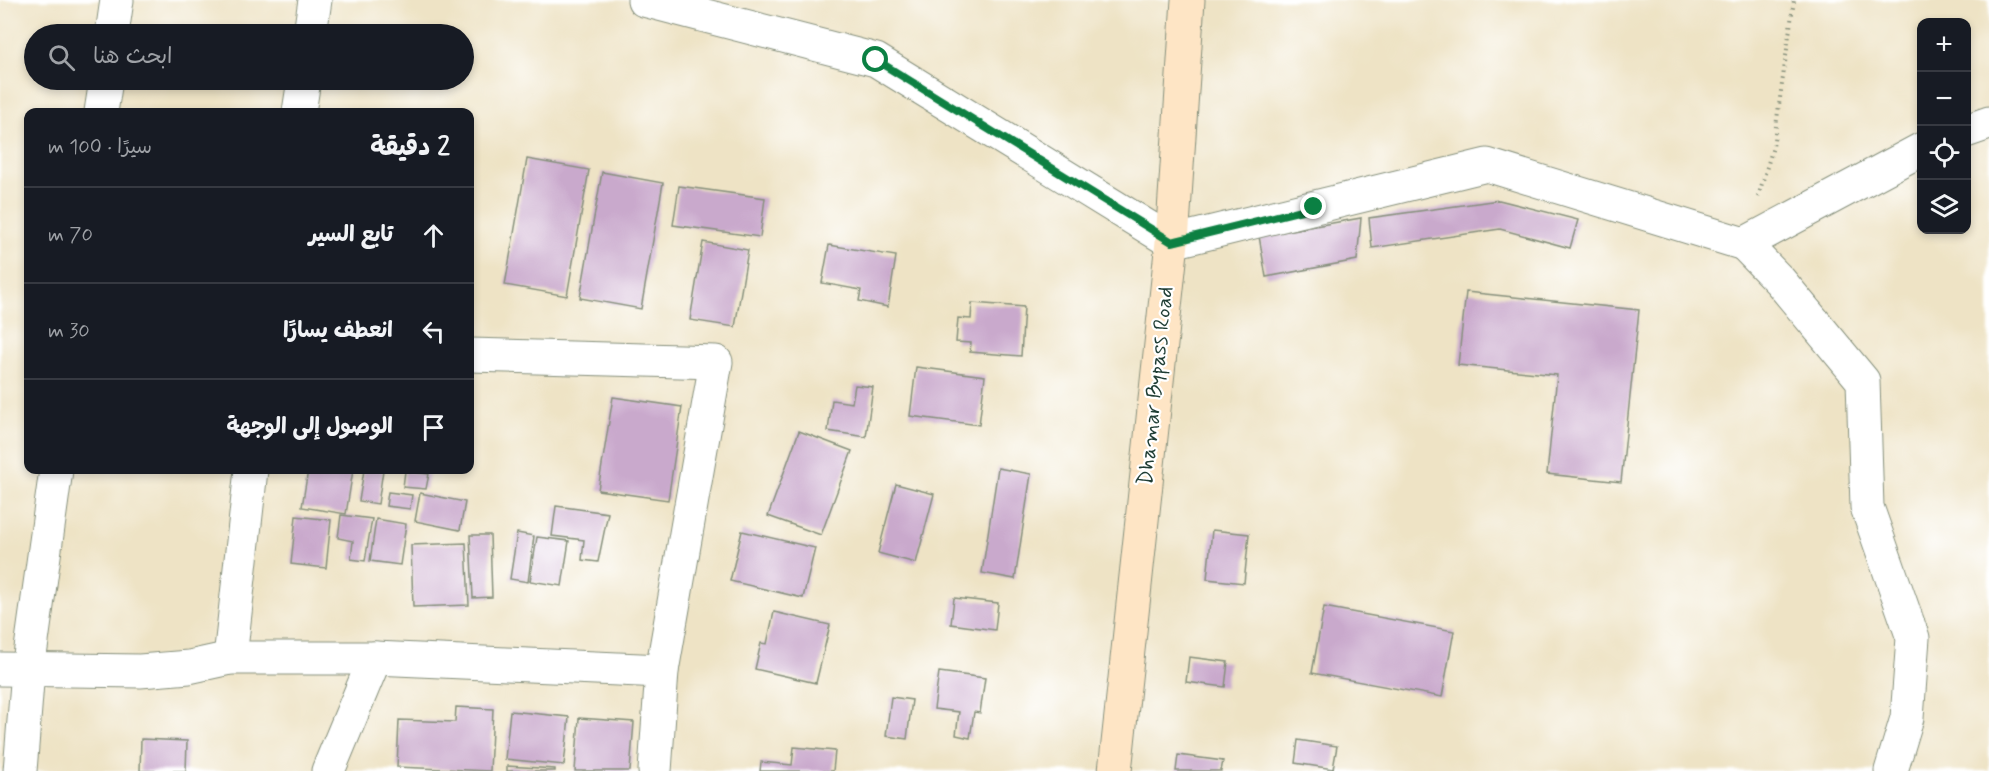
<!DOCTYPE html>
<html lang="ar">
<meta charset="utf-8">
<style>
body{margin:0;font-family:Mynerve,"Playpen Sans Arabic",sans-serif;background:#242831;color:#f1f3f6;direction:rtl}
.controls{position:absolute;right:18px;top:18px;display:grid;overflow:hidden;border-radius:12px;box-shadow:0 3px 9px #0003}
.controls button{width:54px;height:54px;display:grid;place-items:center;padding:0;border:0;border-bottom:2px solid #363941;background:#171b24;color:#f1f3f6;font:30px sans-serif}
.stop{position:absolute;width:18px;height:18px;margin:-14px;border:4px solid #0b8043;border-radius:50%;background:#fff}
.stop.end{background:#0b8043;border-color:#fff;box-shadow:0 2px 6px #0008}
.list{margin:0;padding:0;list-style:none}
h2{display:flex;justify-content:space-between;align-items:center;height:78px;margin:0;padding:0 24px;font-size:26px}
h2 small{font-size:20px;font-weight:400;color:#9ea1a6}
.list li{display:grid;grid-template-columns:39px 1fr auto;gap:18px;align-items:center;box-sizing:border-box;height:96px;padding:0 24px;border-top:2px solid #363941}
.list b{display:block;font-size:22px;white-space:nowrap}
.list em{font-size:20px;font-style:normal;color:#9ea1a6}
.icon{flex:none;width:33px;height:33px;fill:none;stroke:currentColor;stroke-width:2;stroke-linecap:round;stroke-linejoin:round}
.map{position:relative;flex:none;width:1989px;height:771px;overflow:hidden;direction:ltr}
.search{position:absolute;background:#171b24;box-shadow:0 3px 9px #0003;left:24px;top:24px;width:450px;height:66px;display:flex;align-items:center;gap:15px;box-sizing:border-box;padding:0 21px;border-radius:33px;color:#9ea1a6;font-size:22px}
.panel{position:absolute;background:#171b24;box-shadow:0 3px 9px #0003;left:24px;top:108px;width:450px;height:366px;border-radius:12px;direction:rtl}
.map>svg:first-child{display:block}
</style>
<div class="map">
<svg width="1989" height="771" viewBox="0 0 1989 771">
<rect width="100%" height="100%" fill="#fff"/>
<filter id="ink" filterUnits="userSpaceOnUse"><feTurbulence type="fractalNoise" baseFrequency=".0167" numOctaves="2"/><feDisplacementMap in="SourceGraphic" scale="12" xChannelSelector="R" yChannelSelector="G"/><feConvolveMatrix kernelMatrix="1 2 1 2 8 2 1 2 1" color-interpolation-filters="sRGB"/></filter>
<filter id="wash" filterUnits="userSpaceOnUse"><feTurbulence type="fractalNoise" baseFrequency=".008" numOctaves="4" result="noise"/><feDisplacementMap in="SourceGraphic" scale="24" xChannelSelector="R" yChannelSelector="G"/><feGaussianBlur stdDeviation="1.35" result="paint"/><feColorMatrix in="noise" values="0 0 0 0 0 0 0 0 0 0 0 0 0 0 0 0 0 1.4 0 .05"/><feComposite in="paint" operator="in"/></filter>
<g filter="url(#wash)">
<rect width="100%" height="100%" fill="#eee3c5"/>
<g id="blocks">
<!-- building -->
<g fill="#c9a9cc">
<polygon points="527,159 589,170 567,296 505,285"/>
<polygon points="602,172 663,183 641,309 580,298"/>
<polygon points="679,186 765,198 760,237 673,225"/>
<polygon points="1499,200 1578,220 1570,248 1500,229 1372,248 1369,218"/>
<polygon points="1361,218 1357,260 1266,277 1259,236"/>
<polygon points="703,242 748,250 735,327 690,320"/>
<polygon points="829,245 896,256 888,307 859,301 861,290 822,283"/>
<polygon points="1466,292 1639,310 1621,482 1547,474 1557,375 1458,365"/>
<polygon points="972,303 1024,307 1021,356 970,352 971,343 956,342 958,318 971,319"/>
<polygon points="916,367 985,376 979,425 910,416"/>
<polygon points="855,385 873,387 866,437 828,431 832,400 852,403"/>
<polygon points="613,397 682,407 668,500 598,490"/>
<polygon points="799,431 852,451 821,535 768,516"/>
<polygon points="998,468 1031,474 1015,579 982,573"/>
<polygon points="308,470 353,470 346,514 302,507"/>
<polygon points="364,470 383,470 378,504 359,501"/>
<polygon points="405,471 429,474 426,489 403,487"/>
<polygon points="896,484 934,494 916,563 878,553"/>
<polygon points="388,492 412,495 410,509 386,506"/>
<polygon points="420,493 465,502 460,530 415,521"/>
<polygon points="556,506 608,513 598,562 582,560 584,540 552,536"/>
<polygon points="341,515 372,519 365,561 351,559 353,541 338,538"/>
<polygon points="296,516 331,520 326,568 291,564"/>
<polygon points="376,519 406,524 400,565 370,561"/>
<polygon points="1212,530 1249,534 1244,583 1207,579"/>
<polygon points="742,531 815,548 803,598 730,581"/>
<polygon points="517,533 534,536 528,582 510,579"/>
<polygon points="470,535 490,535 492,597 473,598"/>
<polygon points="537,537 569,541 562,586 530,581"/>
<polygon points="466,543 469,605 413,607 411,545"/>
<polygon points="954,598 998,603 995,630 951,624"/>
<polygon points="1324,607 1454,631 1442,697 1312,673"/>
<polygon points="774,612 830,625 816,683 755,669 761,643 767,644"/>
<polygon points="1189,657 1228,662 1225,687 1186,682"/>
<polygon points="939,672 985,678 980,713 974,712 970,738 956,735 959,712 934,709"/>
<polygon points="891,697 912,700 907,739 886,736"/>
<polygon points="456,707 493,709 490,771 397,767 399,720 455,722"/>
<polygon points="510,711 569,717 564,765 505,759"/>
<polygon points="579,718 634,722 630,771 575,771"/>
<polygon points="141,739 187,741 186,771 140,771"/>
<polygon points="1298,740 1337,746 1333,769 1295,763"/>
<polygon points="794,747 835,751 833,771 760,771 761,762 792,765"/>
<polygon points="1178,755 1223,761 1221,771 1176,771"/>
<polygon points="507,766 555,769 555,771 507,771"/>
</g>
</g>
</g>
<g filter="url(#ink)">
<use href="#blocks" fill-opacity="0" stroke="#86907c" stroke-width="1.5"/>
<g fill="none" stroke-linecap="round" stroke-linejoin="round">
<defs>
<g id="street">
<polyline points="644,0 876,60 1172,242 1487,165 1744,244 1922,149"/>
<polyline points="112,34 117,0"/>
<polyline points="310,34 315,0"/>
<polyline points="101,112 106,80"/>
<polyline points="299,112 304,80"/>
<polyline points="1966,131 1989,123"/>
<polyline points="1744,244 1780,281 1863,381 1867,507 1913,638 1907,718 1891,771"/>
<polyline points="470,355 716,362 662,671 655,771"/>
<polyline points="230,658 251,470"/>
<polyline points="0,669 140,671 189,667 230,658 375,658 662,671"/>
<polyline points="20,771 28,670 56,470"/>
<polyline points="328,771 375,658"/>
</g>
<polyline id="secondary" points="1115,771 1172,242 1188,0"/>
</defs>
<!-- street casing -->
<use href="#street" stroke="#86907c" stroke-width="35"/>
<!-- secondary casing -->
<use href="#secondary" stroke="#86907c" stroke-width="35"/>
<!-- path -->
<polyline stroke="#86907c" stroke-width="4" stroke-dasharray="1.5 4.5" stroke-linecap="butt" points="1758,197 1773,147 1794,0"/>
<!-- street -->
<use href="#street" stroke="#fff" stroke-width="33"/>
<!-- secondary -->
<use href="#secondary" stroke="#fee5c5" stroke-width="33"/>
</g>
</g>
<g fill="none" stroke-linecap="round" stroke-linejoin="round" filter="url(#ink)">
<!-- route -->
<polyline stroke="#0b8043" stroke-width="8" points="876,60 1172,242 1314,207"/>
</g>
<g text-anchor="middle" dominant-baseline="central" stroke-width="4.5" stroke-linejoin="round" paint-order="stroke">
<!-- street labels -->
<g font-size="22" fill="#1f3d34" stroke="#fff">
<text transform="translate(1156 386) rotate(-84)">Dhamar Bypass Road</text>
</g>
</g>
</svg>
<div class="controls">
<button>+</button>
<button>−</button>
<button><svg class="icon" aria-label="locate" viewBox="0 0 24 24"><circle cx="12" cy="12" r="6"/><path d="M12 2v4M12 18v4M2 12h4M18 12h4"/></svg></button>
<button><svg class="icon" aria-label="layers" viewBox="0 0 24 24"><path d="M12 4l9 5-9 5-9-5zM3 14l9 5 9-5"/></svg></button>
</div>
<div class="stop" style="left:876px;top:60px"></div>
<div class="stop end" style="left:1314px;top:207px"></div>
<div class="search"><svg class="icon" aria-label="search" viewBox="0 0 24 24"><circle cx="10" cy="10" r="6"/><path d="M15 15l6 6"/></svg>ابحث هنا</div>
<section class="panel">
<h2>2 دقيقة<small>سيرًا · 100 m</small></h2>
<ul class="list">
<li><svg class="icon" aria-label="ahead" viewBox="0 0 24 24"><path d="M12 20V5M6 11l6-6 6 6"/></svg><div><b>تابع السير</b></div><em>70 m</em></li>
<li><svg class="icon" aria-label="left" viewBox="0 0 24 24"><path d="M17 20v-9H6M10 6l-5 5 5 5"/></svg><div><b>انعطف يسارًا</b></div><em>30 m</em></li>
<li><svg class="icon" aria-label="arrive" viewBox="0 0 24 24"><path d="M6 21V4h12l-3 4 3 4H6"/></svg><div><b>الوصول إلى الوجهة</b></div></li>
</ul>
</section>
</div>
